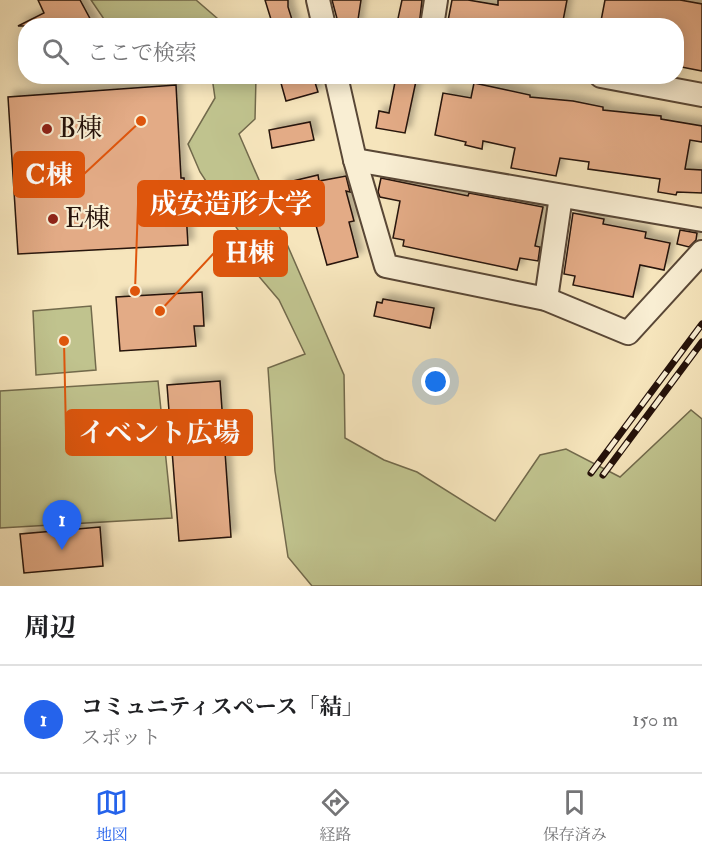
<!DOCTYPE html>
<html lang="ja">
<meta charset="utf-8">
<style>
body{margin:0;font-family:"IM FELL Double Pica","Noto Serif JP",serif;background:#f6f6f6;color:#202124}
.you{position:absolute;left:436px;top:382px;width:21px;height:21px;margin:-15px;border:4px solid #fff;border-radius:50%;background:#1a73e8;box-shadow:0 0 0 9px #1a73e833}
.badge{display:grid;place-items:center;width:39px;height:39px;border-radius:50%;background:#2563eb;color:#fff;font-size:20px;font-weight:700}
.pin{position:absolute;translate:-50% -50px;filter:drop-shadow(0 2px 3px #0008)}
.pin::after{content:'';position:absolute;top:32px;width:21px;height:18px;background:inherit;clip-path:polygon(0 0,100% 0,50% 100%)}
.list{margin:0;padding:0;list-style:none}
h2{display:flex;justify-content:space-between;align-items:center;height:78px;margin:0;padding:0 24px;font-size:26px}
h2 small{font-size:20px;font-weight:400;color:#757577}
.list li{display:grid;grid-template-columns:39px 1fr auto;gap:18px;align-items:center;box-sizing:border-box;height:108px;padding:0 24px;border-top:2px solid #e0e0e0}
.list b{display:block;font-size:22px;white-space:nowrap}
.list p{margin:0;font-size:20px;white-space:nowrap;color:#757577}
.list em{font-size:20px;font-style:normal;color:#757577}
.icon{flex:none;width:33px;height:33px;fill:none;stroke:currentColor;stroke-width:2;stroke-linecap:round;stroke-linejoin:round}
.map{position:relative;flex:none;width:702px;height:586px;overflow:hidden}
.search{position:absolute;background:#fff;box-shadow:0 3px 15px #0003;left:18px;right:18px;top:18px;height:66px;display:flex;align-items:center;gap:15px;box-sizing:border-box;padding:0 21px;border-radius:24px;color:#757577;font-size:22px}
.sheet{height:186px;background:#fff}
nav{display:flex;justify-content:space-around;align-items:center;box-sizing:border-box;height:84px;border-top:2px solid #e0e0e0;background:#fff;font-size:16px;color:#757577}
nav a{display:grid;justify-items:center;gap:3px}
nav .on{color:#2563eb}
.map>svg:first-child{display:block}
</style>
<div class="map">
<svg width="702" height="586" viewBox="0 0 702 586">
<defs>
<filter id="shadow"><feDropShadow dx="5.5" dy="-5.5" stdDeviation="3" flood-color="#0004"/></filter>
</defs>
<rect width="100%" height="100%" fill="#f6e5bc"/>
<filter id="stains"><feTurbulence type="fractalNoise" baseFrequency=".00333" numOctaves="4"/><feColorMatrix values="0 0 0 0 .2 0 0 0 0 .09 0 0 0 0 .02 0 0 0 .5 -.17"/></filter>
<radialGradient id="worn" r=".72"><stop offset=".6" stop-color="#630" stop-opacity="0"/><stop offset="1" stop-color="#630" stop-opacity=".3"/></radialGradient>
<!-- green -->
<g fill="#c0c38e" stroke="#726a4c" stroke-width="1.5">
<polygon points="91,0 196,0 225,25 108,25"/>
<polygon points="212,77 256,77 255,119 239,134 344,375 345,438 384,460 417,472 495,521 540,455 566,449 620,477 691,410 702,419 702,586 312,586 288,557 275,471 268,368 305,354 279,300 244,259 240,233 200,172 188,144 215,98"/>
<polygon points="91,306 96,370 36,375 33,311"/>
<polygon points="158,381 172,518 0,528 0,391"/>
</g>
<!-- building -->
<g fill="#e3ab86" stroke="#25120a" stroke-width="1.5" filter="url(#shadow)">
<polygon points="38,0 80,0 94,26 18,26 44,13"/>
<polygon points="265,0 288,0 288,7 294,26 273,26"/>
<polygon points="332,0 361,0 357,26 339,26"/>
<polygon points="402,0 422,0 419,26 397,23"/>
<polygon points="452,0 468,0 498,5 498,0 567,0 562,26 447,26"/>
<polygon points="605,0 680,0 702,4 702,71 676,66 676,26 600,26"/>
<polygon points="279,76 313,76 318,92 286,101"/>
<polygon points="396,77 416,81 405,133 376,128 379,111 389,113"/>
<polygon points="474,83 530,95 530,97 573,101 603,107 603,110 661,116 661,119 702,126 702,142 690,140 685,169 702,170 702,193 677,192 676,195 658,192 660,179 588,169 589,162 560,158 556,176 511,168 515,148 483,141 482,149 465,145 466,142 435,135 443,93 471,98"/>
<polygon points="176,85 181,178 184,178 188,245 18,254 8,97"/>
<polygon points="310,122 314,140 272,148 269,130"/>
<polygon points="318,175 319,181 346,176 350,192 346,191 354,221 349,222 358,257 327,265 309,200 284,206 280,184"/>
<polygon points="381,178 468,196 469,193 543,207 535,246 540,247 538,261 520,258 517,270 403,246 404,240 393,238 400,201 380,197 378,192"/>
<polygon points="573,213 604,219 603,224 646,232 645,238 670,243 664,270 640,265 633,297 573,285 575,276 564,274"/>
<polygon points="680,230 697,233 696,240 689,247 677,244"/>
<polygon points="202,292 204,326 194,326 196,346 120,351 116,297"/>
<polygon points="383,299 434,308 430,328 374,316 377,302 382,303"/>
<polygon points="220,381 231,537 179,541 167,385"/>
<polygon points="100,527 103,566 24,573 20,534"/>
</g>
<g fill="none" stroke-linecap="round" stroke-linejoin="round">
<defs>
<g id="minor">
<polyline points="318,0 324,26"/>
<polyline points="432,26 436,0"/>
<polyline points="336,76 355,160 386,266 546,299 628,333 702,252"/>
<polyline points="601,76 702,95"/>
<polyline points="355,160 702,220"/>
<polyline points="546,299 561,196"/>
</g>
</defs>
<!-- minor casing -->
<use href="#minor" stroke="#594736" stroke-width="26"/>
<!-- minor -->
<use href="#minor" stroke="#f9eed3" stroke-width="22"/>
<defs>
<g id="rail">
<polyline points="591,473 702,324"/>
<polyline points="603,475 702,342"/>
</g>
</defs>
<!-- rail casing -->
<use href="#rail" stroke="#25120a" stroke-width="7"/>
<!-- rail -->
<use href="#rail" stroke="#f9eed3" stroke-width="4.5" stroke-dasharray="14" stroke-linecap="butt"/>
</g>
<!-- markers -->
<g fill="#8f2418" stroke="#f9eed3" stroke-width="2">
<circle cx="47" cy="129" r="6"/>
<circle cx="53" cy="219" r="6"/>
</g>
<g text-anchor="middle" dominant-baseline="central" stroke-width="4.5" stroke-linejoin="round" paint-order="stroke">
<!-- poi labels -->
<g font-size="26" fill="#25120a" stroke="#f9eed3" text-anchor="start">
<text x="59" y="129">B棟</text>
<text x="65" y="219">E棟</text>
</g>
</g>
<!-- callouts -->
<path fill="none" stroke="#de550c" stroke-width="2" d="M141 121L84 174M135 291L138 204M160 311L214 253M64 341L66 433"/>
<g fill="#de550c" stroke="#f9eed3" stroke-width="2">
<circle cx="141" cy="121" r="6"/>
<circle cx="135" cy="291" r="6"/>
<circle cx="160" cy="311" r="6"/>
<circle cx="64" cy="341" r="6"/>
</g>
<g fill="#de550c" stroke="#de550c" stroke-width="2">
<rect x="14" y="152" width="70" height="45" rx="6"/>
<rect x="138" y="181" width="186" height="45" rx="6"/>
<rect x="214" y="231" width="73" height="45" rx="6"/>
<rect x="66" y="410" width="186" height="45" rx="6"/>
</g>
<g font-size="27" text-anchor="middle" font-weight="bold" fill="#fff">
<text x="49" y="184">C棟</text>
<text x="231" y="213">成安造形大学</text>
<text x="250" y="262">H棟</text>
<text x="159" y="442">イベント広場</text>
</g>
<rect width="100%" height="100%" filter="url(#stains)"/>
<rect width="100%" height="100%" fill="url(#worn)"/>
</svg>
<div class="you"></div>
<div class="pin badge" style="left:62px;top:550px">1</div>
<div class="search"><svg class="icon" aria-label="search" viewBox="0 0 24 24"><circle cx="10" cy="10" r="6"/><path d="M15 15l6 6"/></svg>ここで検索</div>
</div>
<section class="sheet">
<h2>周辺<small></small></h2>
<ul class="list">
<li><span class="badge">1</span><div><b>コミュニティスペース「結」</b><p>スポット</p></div><em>150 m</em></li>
</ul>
</section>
<nav>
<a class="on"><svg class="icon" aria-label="map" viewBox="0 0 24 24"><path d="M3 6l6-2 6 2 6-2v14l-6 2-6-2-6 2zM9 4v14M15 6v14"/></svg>地図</a>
<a><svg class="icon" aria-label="directions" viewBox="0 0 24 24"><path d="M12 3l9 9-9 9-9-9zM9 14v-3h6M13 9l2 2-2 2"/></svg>経路</a>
<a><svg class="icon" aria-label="saved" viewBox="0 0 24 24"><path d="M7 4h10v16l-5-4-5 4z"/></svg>保存済み</a>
</nav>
